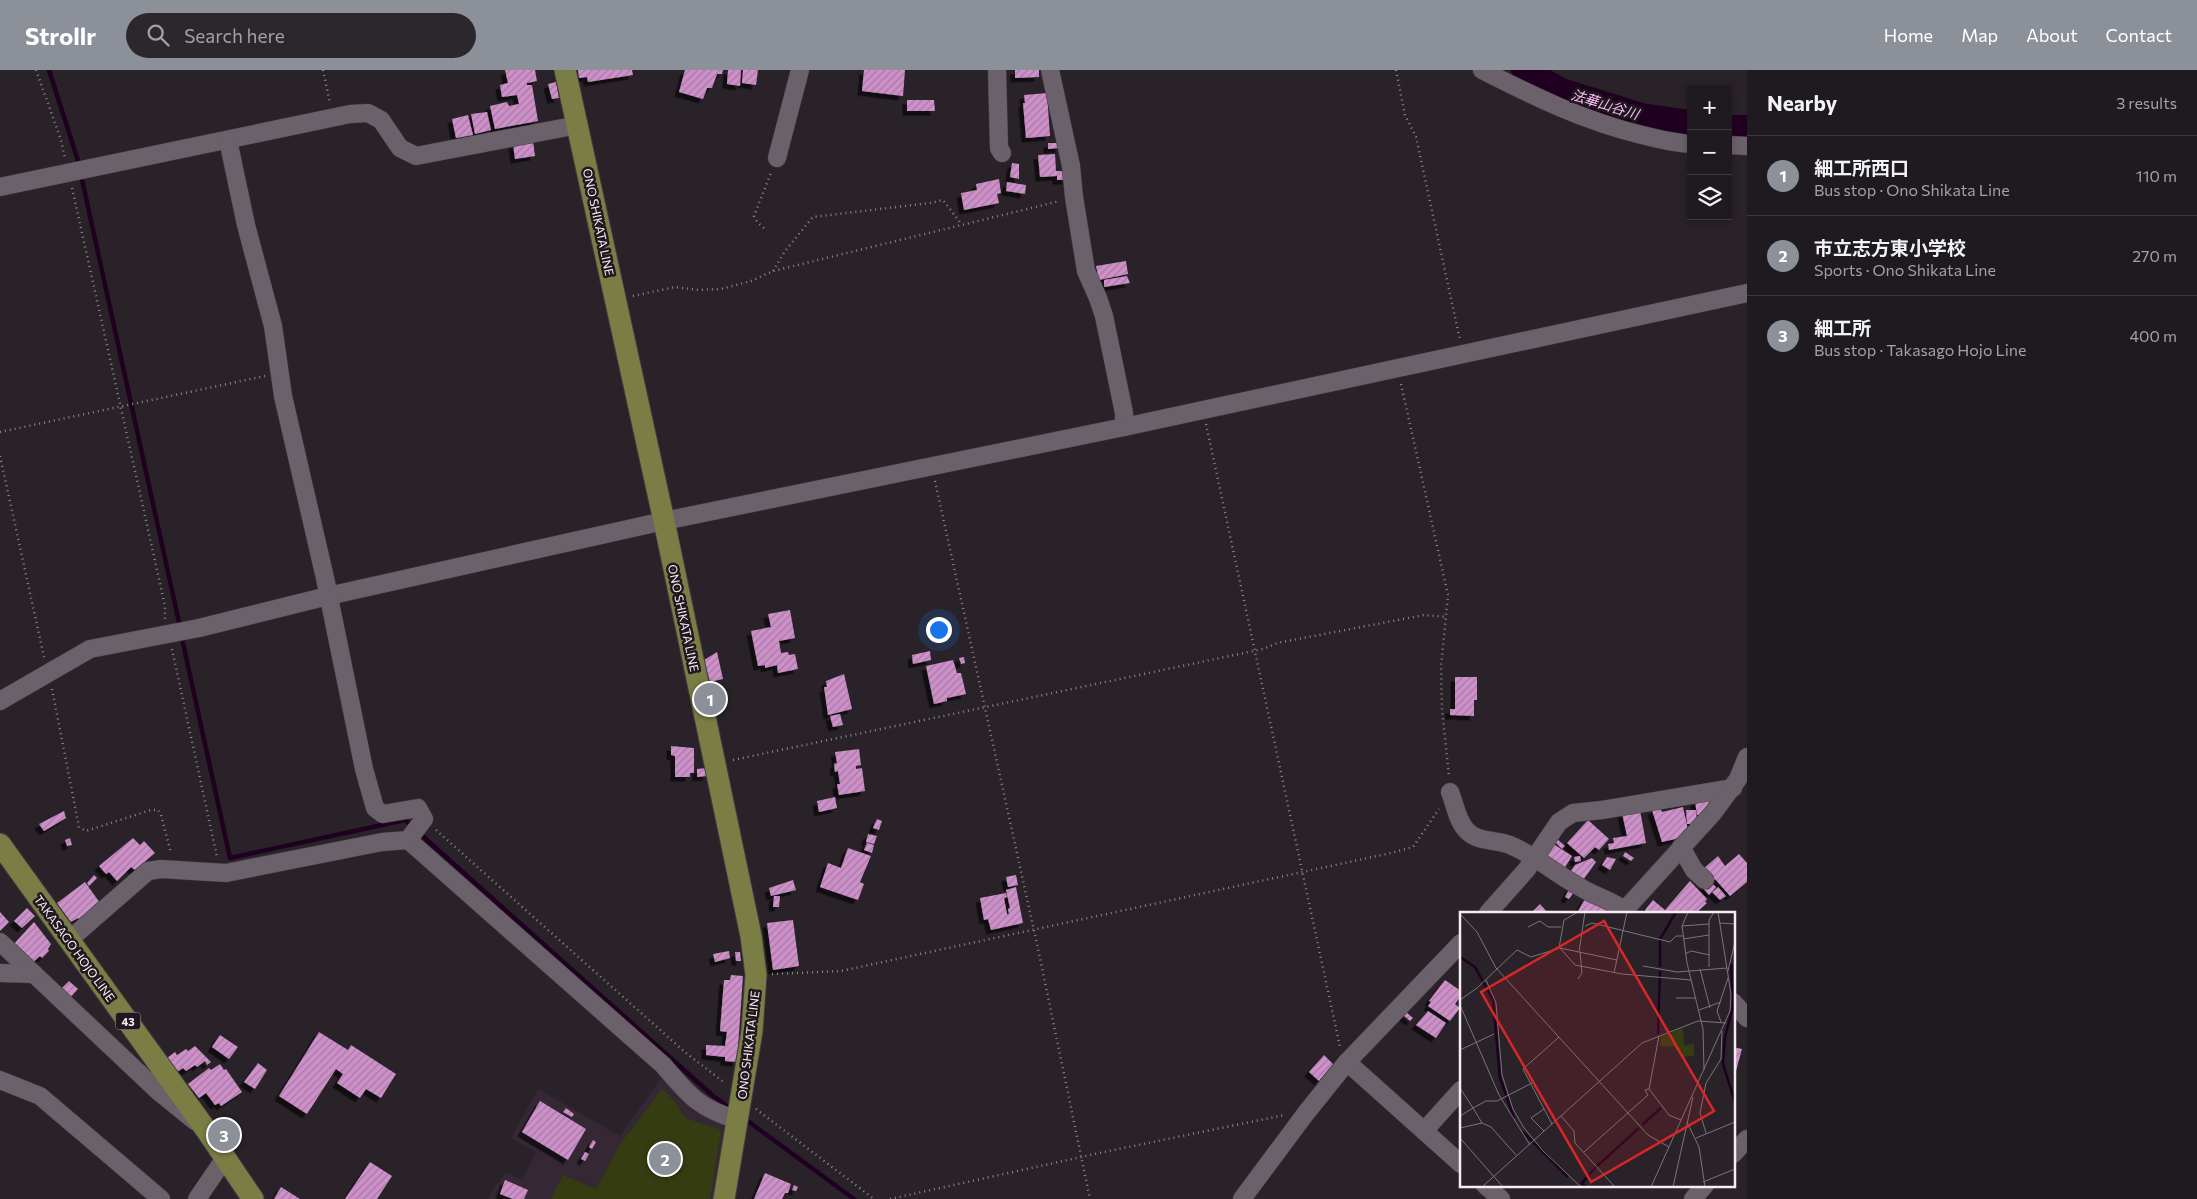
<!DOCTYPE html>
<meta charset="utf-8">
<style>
body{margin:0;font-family:Commissioner,"Noto Sans JP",sans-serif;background:#2c272c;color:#f1f3f6}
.controls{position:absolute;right:15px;top:15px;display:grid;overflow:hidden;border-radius:0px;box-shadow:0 2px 8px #0003}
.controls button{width:45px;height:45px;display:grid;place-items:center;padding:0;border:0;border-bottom:1px solid #3c383d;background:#1f1a1f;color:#f1f3f6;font:25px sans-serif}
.you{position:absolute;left:938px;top:559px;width:18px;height:18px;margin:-12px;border:4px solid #fff;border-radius:50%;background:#1a73e8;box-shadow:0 0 0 8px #1a73e833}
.badge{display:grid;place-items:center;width:32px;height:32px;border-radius:50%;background:#8c9099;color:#fff;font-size:16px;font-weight:700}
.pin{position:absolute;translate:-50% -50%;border:2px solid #fff;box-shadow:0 1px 5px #0006}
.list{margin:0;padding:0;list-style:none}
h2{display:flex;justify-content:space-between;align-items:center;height:65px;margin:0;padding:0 20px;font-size:21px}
h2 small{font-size:16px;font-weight:400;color:#a1a1a4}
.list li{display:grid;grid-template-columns:32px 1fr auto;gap:15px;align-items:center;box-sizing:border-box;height:80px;padding:0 20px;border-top:1px solid #3c383d}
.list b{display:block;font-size:19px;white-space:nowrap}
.list p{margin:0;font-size:16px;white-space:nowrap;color:#a1a1a4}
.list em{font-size:16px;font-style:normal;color:#a1a1a4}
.icon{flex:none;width:28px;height:28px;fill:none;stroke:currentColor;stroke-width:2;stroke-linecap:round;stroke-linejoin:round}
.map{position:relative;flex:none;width:1747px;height:1129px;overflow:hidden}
header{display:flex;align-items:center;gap:30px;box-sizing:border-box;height:70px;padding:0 25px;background:#8c9099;color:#fff}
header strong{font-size:24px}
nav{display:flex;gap:28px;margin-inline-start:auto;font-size:18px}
.search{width:350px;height:45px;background:#2c272c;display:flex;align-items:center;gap:12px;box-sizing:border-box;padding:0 18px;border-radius:28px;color:#a1a1a4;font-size:19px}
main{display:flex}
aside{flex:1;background:#1f1a1f}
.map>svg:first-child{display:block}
</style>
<header>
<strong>Strollr</strong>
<div class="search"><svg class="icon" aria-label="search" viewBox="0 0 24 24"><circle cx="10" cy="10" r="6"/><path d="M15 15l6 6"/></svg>Search here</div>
<nav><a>Home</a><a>Map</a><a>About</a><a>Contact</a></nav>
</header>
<main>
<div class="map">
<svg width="1747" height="1129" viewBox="0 0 1747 1129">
<defs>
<pattern id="building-hatch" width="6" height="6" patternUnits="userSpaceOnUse" patternTransform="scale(1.25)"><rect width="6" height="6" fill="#ce90c9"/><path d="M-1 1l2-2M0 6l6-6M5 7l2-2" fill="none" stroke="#a67aa3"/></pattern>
<filter id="shadow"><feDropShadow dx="-4.5" dy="4.5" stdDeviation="0" flood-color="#0009"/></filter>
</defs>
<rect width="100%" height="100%" fill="#292229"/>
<!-- built -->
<polygon fill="#352834" points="664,1004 686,1027 691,1039 731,1054 717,1129 488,1129 494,1117 506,1103 522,1110 536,1082 511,1068 538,1019 620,1066"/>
<!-- grass -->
<polygon fill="#363c11" points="662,1019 676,1033 685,1048 721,1060 710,1129 551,1129 563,1105 596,1119 621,1073"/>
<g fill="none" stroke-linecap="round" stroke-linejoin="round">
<!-- stream -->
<g stroke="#200020" stroke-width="4.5">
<polyline points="49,0 80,97"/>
<polyline points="81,105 180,557"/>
<polyline points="181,564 230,788 405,750 412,756"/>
<polyline points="418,762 712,1025 732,1040"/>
<polyline points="745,1049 854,1129"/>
</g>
<!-- river -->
<g stroke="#200020" stroke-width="26">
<polyline points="1524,0 1561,21 1641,46 1691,53"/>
<polyline points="1728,58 1747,58"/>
</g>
</g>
<!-- building -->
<g fill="url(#building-hatch)" filter="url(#shadow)">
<polygon points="505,0 535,0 537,11 527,13 527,15 532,15 538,51 495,59 490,36 507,32 509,36 519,34 517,25 502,27 500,15 508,13"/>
<polygon points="578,0 632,0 633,5 588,12 587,7 579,8"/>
<polygon points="685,0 723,0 722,4 717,4 712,18 707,18 703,29 679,22"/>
<polygon points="728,0 741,0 740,16 727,14"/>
<polygon points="743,0 758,0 756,15 742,13"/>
<polygon points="864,0 905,0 903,26 862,21"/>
<polygon points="1015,0 1039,0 1039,7 1015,8"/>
<polygon points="556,12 559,28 552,29 548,14"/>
<polygon points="1047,23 1050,66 1026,68 1023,33 1025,33 1024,25"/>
<polygon points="907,30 934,30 935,41 907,41"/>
<polygon points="487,42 491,60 475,64 471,44"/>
<polygon points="468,45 473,65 456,68 452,49"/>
<polygon points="533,71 535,86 515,89 513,74"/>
<polygon points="1048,73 1060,73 1060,78 1048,79"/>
<polygon points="1055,84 1056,101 1066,101 1067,110 1057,110 1057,106 1040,107 1038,85"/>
<polygon points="1012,93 1019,94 1019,109 1010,107"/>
<polygon points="999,109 1001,123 997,124 999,133 964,140 961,123 977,120 976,114"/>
<polygon points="1007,112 1026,115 1025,124 1006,121"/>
<polygon points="1126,191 1128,204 1099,210 1096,196"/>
<polygon points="1127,206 1130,213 1104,217 1104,210"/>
<polygon points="790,540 795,568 779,571 781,583 788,582 789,585 795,584 798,599 778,603 777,595 765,598 765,595 758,596 751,561 771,557 768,544"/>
<polygon points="930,581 931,590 913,594 912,585"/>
<polygon points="717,582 723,609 710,612 704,590"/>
<polygon points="964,587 965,593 961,594 959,588"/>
<polygon points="953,590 957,603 961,603 966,624 947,628 947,631 934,634 926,596"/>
<polygon points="844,604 852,639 828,645 824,617 827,617 826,611"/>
<polygon points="1455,607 1477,607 1477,630 1474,630 1474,646 1450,645 1450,639 1455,639"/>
<polygon points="840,644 843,655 833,657 830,646"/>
<polygon points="671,676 694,678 694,703 690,703 690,707 675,707 675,686 671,685"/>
<polygon points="859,679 861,695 856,696 856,699 862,698 865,721 839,725 837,714 840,714 838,701 835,702 834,694 837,693 835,682"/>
<polygon points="706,698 708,706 697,707 697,699"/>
<polygon points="835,727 837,738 819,742 817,731"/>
<polygon points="1712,728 1713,734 1705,744 1697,745 1695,731"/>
<polygon points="1683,737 1688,760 1683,761 1684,767 1662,772 1652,740 1660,738 1662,742"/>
<polygon points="1640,740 1646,773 1609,780 1608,774 1614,773 1613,768 1627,766 1622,743"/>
<polygon points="1686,740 1696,740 1697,754 1687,754"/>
<polygon points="64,741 66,748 44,761 39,754"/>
<polygon points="877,749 882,751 879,760 873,758"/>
<polygon points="1588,750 1609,769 1599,780 1595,777 1584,788 1567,773"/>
<polygon points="868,764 877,766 874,774 866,772"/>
<polygon points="70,768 72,775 67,776 65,770"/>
<polygon points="133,768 140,775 144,771 155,783 135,800 131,797 117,811 109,802 106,804 99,796"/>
<polygon points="1556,768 1565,776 1562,779 1553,770"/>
<polygon points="867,773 874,775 872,783 864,780"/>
<polygon points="1552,773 1572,786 1564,799 1543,786"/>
<polygon points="848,778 871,786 860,812 864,814 858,830 820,817 828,793 841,798"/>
<polygon points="1625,782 1634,788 1631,791 1623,786"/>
<polygon points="1739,784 1747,793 1747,812 1730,826 1715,809 1713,811 1702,800 1718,786 1725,796"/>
<polygon points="1580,786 1581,791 1575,792 1574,787"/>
<polygon points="1607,787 1616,789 1610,800 1602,795"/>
<polygon points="1592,788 1596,792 1581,813 1569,804 1575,795"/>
<polygon points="94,805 97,808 89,816 87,813"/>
<polygon points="1016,805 1018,815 1008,817 1006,807"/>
<polygon points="793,810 796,820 771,826 769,818"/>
<polygon points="1690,811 1707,829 1705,832 1707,833 1696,843 1648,843 1645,840 1653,830 1665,840"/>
<polygon points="1709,811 1716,817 1709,825 1702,817"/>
<polygon points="85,812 100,833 79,849 78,848 71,852 57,833"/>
<polygon points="1571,816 1576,819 1569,829 1565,827"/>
<polygon points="1016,817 1023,853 991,860 988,849 984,850 980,828 1006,823 1007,827 1004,828 1007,844 1009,844 1008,839 1010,838 1006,820"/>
<polygon points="1718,817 1726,826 1720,830 1712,822"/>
<polygon points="774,826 780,826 779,837 773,837"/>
<polygon points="1586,827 1608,839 1606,843 1577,843"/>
<polygon points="1540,834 1548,843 1531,843"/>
<polygon points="27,838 35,846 22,858 14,851"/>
<polygon points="0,842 9,852 0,861"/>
<polygon points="793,850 799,896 773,900 767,853"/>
<polygon points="34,852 51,874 48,879 49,881 42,888 40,886 32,893 13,875"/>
<polygon points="729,881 730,888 715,892 713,884"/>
<polygon points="735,882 740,882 741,891 736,891"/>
<polygon points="731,905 743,906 737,992 725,991 725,987 706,985 706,975 725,976 727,962 720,961 724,910 730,910"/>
<polygon points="1445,910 1461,921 1461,926 1455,934 1460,938 1450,951 1428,936 1431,932 1429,931"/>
<polygon points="69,911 78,919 69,929 60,920"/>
<polygon points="1428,941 1446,953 1436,968 1416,955"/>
<polygon points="1406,942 1413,948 1410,951 1403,945"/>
<polygon points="319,962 348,980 351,975 396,1004 381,1028 366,1019 360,1028 337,1013 343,1004 336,999 307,1044 279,1026"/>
<polygon points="220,965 238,977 229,989 212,977"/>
<polygon points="195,976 211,992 207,995 205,991 197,997 195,995 186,1001 183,998 177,1002 167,988 175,982 177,985 186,979 188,981"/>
<polygon points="1733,977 1742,979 1736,1001 1733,1000"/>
<polygon points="1324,985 1333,994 1319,1011 1309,1002"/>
<polygon points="258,993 267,1000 255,1019 244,1012"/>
<polygon points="220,994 224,1000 226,999 242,1022 221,1036 219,1033 215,1035 206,1023 199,1028 188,1014 209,998 211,1000"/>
<polygon points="540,1031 586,1059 568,1090 522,1062"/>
<polygon points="566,1038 574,1044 572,1047 563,1042"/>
<polygon points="593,1070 596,1072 592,1079 589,1077"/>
<polygon points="585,1082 589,1084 585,1091 581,1089"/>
<polygon points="370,1092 392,1106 377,1129 345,1129"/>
<polygon points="765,1103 791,1114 788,1123 785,1123 782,1129 754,1129"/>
<polygon points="505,1110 528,1120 524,1129 513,1129 500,1124"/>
<polygon points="794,1115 798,1117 796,1121 792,1120"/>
<polygon points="281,1117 300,1129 274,1129"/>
</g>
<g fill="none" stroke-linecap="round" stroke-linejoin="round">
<defs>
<g id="minor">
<polyline points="997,0 999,78 1002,83"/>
<polyline points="1050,0 1071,96 1074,127 1086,201 1098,228 1104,246 1124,343 1124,357"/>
<path d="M 1482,0 C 1535,27 1584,51 1642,65 C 1658,69 1674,73 1691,74"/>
<polyline points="1728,75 1747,76"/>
<polyline points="777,88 800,0"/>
<polyline points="0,117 350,44 368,43 381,50 400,78 416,86 578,55"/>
<polyline points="0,631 90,579 199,558 328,526 664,451 1124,357 1747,223"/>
<path d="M 1450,722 C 1455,734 1457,751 1467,761 C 1479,773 1496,769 1510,775 C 1536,786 1556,804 1580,817 C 1594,826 1611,830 1624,840"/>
<path d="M 408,770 L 663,995 C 690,1026 697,1037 737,1050"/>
<polyline points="1681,777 1694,800 1705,810"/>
<polyline points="1488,843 1527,799 1559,752 1573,743 1602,740 1733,718"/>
<polyline points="1622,843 1713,743 1738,709 1747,687"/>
<polyline points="69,870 148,801 161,799 226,803 382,772 408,770 424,749 418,738 383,744 375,738 364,699 325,508 283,326 273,256 246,155 228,70"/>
<polyline points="0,872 158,1021 195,1051"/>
<polyline points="0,903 34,904"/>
<polyline points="1733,932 1747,948"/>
<polyline points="1347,992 1461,1094"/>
<polyline points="0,1010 40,1026 161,1129"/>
<polyline points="1424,1061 1461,1020"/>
<polyline points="1733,1084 1747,1069"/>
<polyline points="1485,1115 1501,1129"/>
<polyline points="197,1129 225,1088"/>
<polyline points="1242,1129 1306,1043 1347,992 1461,873"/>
<polyline points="1693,1129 1705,1115"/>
</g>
<g id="major">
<polyline points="565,0 664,451 751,866 756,905 752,961 724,1129"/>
<polyline points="0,774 207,1061 253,1129"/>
</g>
</defs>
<!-- minor casing -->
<use href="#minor" stroke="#443d43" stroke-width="19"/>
<!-- major casing -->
<use href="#major" stroke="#443d43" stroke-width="23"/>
<!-- path -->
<g stroke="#8e878d" stroke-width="2.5" stroke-dasharray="1 4" stroke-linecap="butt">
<polyline points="36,0 61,70 65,88"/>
<polyline points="323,0 330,33"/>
<polyline points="1396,0 1405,45 1416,67 1460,270"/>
<polyline points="72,118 165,536 165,550"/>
<polyline points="764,158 757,152 754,146 771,103"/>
<polyline points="773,201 785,181 813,147 930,133 943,130 962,155"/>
<polyline points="633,226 675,217 698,220 721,219 751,211 773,201 1060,131"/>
<polyline points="1401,314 1448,525 1441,597 1442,639 1449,707"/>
<polyline points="1206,354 1340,977"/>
<polyline points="0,362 265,306"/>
<polyline points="0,386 44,587"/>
<polyline points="935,411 1037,874 1090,1129"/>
<polyline points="172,579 217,787"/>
<polyline points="52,619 79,757 86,761 151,740 158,740 161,745 171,783"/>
<polyline points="733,690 1263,579 1277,573 1424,545 1447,547"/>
<polyline points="436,760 686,983 725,1013"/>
<polyline points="772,904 841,901 1391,783 1413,777 1439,739"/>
<polyline points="756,1039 874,1129"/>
<polyline points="890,1129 1104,1082 1285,1045"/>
</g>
<!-- minor -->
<use href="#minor" stroke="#6a616a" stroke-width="18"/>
<!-- major -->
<use href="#major" stroke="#7a7e44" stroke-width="21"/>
</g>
<g text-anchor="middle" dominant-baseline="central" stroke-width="5" stroke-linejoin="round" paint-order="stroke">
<!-- shield labels -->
<rect fill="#20181f" stroke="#b5aeb4" stroke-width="1" x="115.5" y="942.5" width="25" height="17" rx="4"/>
<g font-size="11" font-weight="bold" fill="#f5eff4">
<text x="128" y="951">43</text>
</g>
<!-- street labels -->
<g font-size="12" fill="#f5eff4" stroke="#20181f">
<text transform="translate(599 152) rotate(78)">ONO SHIKATA LINE</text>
<text transform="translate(684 548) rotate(78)">ONO SHIKATA LINE</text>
<text transform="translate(75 878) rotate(54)">TAKASAGO HOJO LINE</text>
<text transform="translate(748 975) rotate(-83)">ONO SHIKATA LINE</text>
</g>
<!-- water labels -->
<g font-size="14" font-style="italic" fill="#febcfa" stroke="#20181f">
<text transform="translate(1605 34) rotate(17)">法華山谷川</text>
</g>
</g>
<!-- overview -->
<g transform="translate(1460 842)">
<rect width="275" height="275" fill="#292229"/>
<path d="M 223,116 L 224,133 L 234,132 L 234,144 L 222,145 L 222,139 L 216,139 L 215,135 L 200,134 L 201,125 Z" fill="#363c11"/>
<path fill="none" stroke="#200020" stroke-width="2.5" d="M 0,45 L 15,55 L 33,88 L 40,166 L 54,206M 271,52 L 273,95 L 265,125 L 263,152 L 275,190M 200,55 L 200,27 L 216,0M 198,122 L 200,59M 182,213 L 201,196M 63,220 L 108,265M 125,275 L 122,271 L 136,255 L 179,216"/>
<path fill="none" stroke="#7b747a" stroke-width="1" d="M 228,0 L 222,14 L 227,51 L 243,117 L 244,158M 0,2 L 17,20 L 36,56 L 188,223 L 209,235M 260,11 L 275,12M 125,14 L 132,11 L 210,30 L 216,24 L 223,24M 222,14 L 249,12M 68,15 L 80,9 L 88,15 L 101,15M 223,27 L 249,23M 99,36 L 104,8 L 118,0M 100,36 L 115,53 L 162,62 L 231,68M 119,40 L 125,0M 225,42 L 231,39 L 250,43M 183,54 L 217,60 L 267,56M 249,55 L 249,8 L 254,0M 240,57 L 250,96M 268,59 L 275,30M 154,61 L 167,0M 118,67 L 122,61 L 120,40M 26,68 L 36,91 L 42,163 L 53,197 L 64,216 L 83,239 L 121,275M 216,86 L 235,86M 0,88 L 17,76 L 57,38 L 71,45 L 100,36 L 157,48M 0,93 L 39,183 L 70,233M 239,98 L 261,90M 261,110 L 257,99 L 268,66M 0,138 L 34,122M 0,176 L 13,196 L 0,204M 189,177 L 209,203 L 221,208M 101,204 L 114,219 L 115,231 L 155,275M 227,210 L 239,235 L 245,275M 22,211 L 13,196 L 26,189 L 37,189 L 72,171M 92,212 L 63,157 L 99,125M 0,216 L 22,211 L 31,215 L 56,243M 84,219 L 71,206 L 84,197M 246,221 L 240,201 L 246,171 L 261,147 L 262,119M 0,226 L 43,275M 236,226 L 275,210M 124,240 L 188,183 L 185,178 L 189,177 L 199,124M 243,270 L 275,257M 22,275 L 182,131 L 238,109 L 266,111M 191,275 L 270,99 L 271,82 L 258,0M 213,275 L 233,185"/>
<path fill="#d62828" fill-opacity="0.15" stroke="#d62828" stroke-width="2.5" d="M 144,9 L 254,199 L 131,270 L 21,80 Z"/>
<rect width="275" height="275" fill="none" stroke="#f5eff4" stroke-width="2.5"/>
</g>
</svg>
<div class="controls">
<button>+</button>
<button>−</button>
<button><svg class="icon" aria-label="layers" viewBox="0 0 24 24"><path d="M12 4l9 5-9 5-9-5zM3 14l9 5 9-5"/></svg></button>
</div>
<div class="you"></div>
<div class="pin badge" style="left:710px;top:629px">1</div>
<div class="pin badge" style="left:665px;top:1089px">2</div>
<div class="pin badge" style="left:224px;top:1065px">3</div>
</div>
<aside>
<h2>Nearby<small>3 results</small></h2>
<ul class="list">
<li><span class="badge">1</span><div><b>細工所西口</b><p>Bus stop · Ono Shikata Line</p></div><em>110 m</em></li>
<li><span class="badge">2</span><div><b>市立志方東小学校</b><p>Sports · Ono Shikata Line</p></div><em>270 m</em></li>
<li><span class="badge">3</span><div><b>細工所</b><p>Bus stop · Takasago Hojo Line</p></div><em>400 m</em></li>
</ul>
</aside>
</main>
